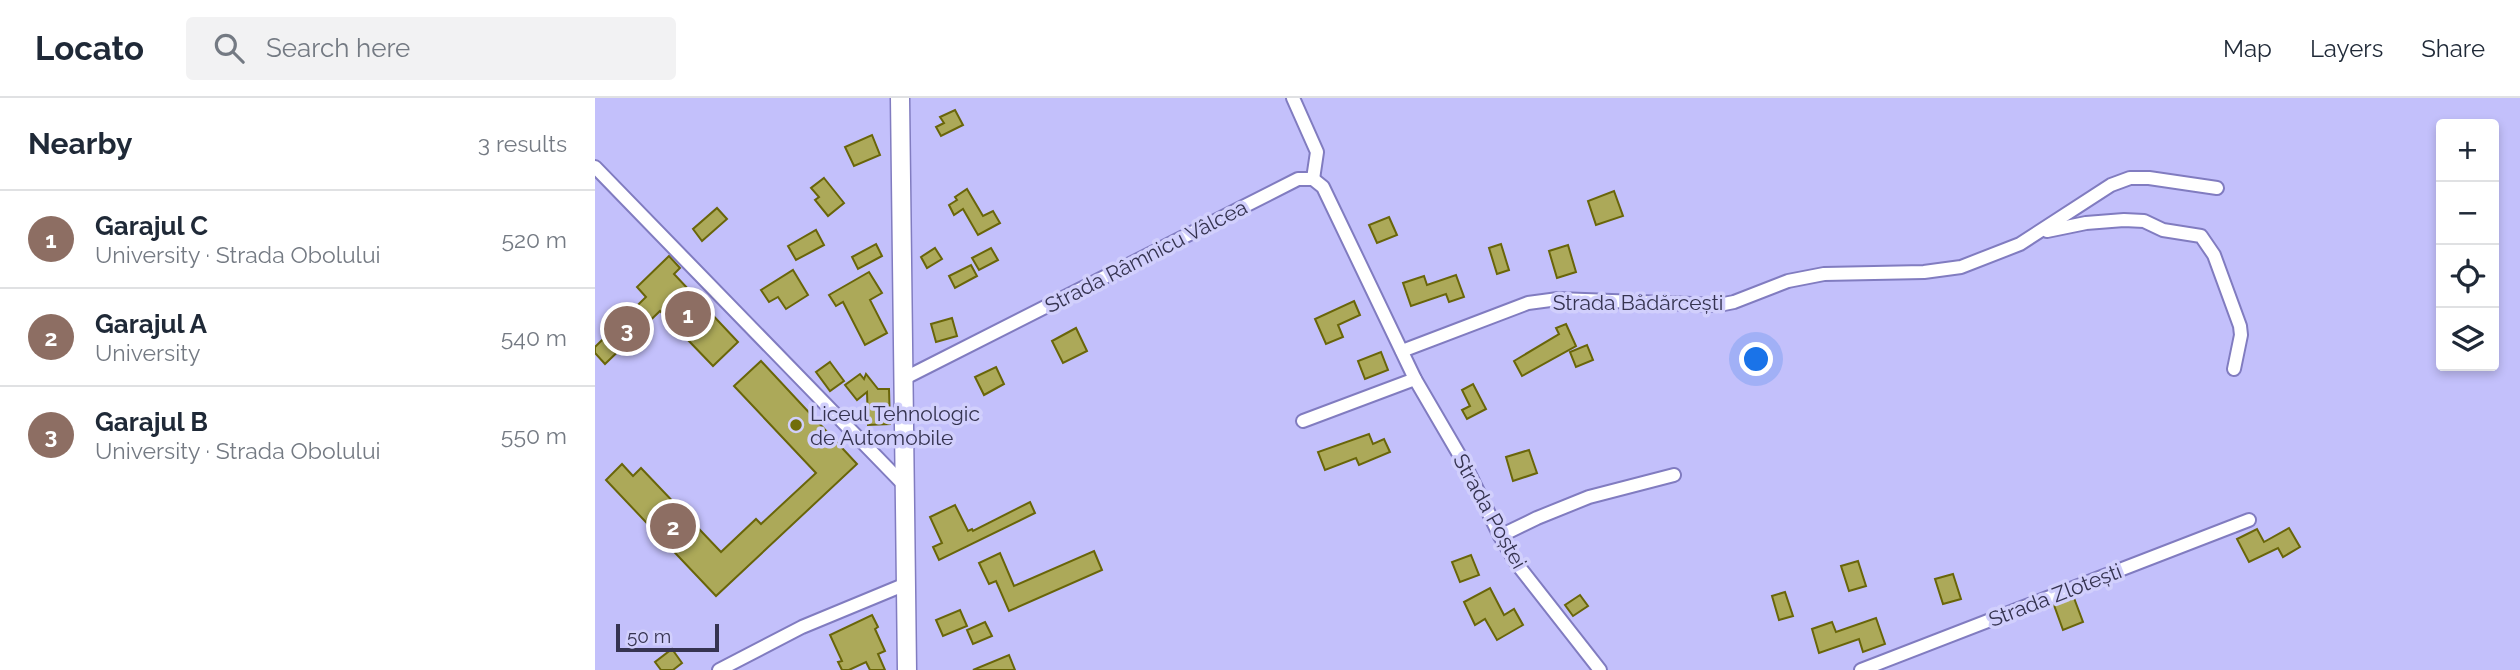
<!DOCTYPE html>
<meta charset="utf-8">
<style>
body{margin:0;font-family:Raleway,sans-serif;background:#f2f2f3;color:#1f2937}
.controls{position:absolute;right:21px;top:21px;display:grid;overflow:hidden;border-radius:7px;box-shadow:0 4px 10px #0003}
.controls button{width:63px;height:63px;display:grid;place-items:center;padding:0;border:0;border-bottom:2px solid #e0e1e3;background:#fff;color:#1f2937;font:35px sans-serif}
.scale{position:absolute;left:21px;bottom:18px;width:103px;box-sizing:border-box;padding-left:7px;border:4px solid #353350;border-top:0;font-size:19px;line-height:24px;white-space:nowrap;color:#353350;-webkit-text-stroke:5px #d1cffc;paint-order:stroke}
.you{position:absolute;left:1162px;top:262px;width:24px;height:24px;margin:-18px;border:5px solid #fff;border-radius:50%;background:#1a73e8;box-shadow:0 0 0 10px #1a73e833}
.badge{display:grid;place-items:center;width:46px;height:46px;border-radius:50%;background:#db2777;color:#fff;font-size:23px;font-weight:700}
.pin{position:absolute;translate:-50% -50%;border:4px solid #fff;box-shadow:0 2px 7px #0006}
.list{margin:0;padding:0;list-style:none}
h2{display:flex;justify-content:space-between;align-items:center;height:91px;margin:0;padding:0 28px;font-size:30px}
h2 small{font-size:23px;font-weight:400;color:#747a83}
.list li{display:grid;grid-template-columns:46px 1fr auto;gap:21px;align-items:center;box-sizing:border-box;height:98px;padding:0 28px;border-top:2px solid #e0e1e3}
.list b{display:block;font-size:26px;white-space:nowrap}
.list p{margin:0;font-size:23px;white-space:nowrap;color:#747a83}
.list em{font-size:23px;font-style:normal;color:#747a83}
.icon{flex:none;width:38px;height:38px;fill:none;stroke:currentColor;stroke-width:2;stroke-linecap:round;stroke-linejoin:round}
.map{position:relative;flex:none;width:1925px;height:572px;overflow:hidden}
header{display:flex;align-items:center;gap:42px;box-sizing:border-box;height:98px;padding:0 35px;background:#fff;border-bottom:2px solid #e0e1e3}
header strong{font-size:33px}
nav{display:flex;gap:38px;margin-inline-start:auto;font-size:24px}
.search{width:490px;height:63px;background:#f2f2f3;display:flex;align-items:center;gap:18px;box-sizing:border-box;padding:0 24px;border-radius:7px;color:#747a83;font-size:26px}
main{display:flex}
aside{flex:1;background:#fff}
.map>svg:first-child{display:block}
</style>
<header>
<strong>Locato</strong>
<div class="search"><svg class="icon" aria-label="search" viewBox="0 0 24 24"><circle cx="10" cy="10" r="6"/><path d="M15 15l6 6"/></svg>Search here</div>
<nav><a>Map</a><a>Layers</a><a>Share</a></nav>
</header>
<main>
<aside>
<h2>Nearby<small>3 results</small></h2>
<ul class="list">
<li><span class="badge" style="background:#8d6e63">1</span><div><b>Garajul C</b><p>University · Strada Obolului</p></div><em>520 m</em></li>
<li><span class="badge" style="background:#8d6e63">2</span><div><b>Garajul A</b><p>University</p></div><em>540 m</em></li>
<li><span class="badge" style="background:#8d6e63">3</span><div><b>Garajul B</b><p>University · Strada Obolului</p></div><em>550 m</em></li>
</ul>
</aside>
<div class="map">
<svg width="1925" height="572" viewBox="0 0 1925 572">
<rect width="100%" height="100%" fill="#c3c0fb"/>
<!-- building -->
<g fill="#aca959" stroke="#696509" stroke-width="2">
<polygon points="360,12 368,27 346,38 341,29 349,25 345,19"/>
<polygon points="277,37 285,57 259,68 250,49"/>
<polygon points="229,80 249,105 233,118 220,102 224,99 216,90"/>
<polygon points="372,91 388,118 398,113 405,125 383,137 368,111 359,117 354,107 362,102 360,99"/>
<polygon points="1019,93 1028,118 1001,127 993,103"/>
<polygon points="122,110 132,121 107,143 98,131"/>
<polygon points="794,119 802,137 782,145 774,127"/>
<polygon points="221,132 229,147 201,162 193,148"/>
<polygon points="281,146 287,158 263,171 257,159"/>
<polygon points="906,146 914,172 902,176 894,150"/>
<polygon points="973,147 981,174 962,180 954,153"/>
<polygon points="340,150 347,161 332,170 326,159"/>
<polygon points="396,150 403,162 384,172 377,160"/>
<polygon points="74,158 85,170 79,176 143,244 118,268 65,213 10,266 0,255 0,249 51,199 42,189"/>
<polygon points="376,167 382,178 360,190 354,178"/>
<polygon points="198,172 213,197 191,211 183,199 174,204 166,192"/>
<polygon points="274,174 287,195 275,202 292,235 270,247 248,204 241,208 234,197"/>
<polygon points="861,177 869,199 854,204 851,196 816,208 808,185 829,178 832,187"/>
<polygon points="759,203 765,217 743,227 748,239 731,246 720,221"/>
<polygon points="357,220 362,238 341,244 336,226"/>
<polygon points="971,226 981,248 927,278 919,263 964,236 961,230"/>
<polygon points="481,230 492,253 468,265 457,243"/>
<polygon points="992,247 998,262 981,269 975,254"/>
<polygon points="786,254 793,272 770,281 763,263"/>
<polygon points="166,263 262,366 121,498 11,382 27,366 38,378 46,370 126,454 161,421 166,426 221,375 139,288"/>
<polygon points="235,264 249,283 235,293 221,274"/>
<polygon points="401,269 409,286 389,297 380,279"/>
<polygon points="265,276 269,281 271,276 283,291 294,291 295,326 273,327 272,294 262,302 250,287"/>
<polygon points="878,286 891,311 872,321 867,312 875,308 867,292"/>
<polygon points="774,336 778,346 789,341 795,354 764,367 761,360 730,372 723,354"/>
<polygon points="934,352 942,375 918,383 911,359"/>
<polygon points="435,404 440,415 344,462 338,449 347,445 335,419 360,407 373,433 377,431 378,433"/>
<polygon points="1694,430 1705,449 1688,459 1683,450 1654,464 1642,441 1662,431 1669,444"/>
<polygon points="499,453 507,472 414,513 401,483 394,486 384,465 405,455 419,488"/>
<polygon points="876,457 884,477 865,484 857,464"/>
<polygon points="1263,463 1271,488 1254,493 1246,468"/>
<polygon points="1358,476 1366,501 1348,506 1340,481"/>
<polygon points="895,490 909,517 919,511 928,527 902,542 890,521 880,527 869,504"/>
<polygon points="1190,494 1198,518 1184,522 1177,498"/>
<polygon points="985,497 993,508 978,518 970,507"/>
<polygon points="1479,500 1488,524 1468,532 1459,507"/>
<polygon points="365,512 372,528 348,538 341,522"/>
<polygon points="277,517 283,529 280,531 290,553 283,556 290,572 275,572 271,564 254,572 247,572 243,564 247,563 235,537"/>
<polygon points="1281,520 1290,546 1268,554 1264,541 1224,555 1217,531 1237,524 1241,534"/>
<polygon points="390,524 397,538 378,546 372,532"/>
<polygon points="77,551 87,565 78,572 66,572 60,564"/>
<polygon points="414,557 420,572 378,572"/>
</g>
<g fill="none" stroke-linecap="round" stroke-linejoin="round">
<defs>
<g id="minor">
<polyline points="698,0 722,54 718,81"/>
<polyline points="0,69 310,388"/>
<polyline points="718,81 728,89 820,281 869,365 905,438 922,466 1005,572"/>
<polyline points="1452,133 1491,125 1529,122 1549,123 1568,132 1606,138 1619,157 1645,228 1646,237 1639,271"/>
<polyline points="807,253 933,205 963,201 1124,207 1139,204 1193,183 1229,176 1329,174 1366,169 1425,146 1516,87 1535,80 1554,80 1622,90"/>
<polyline points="308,281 703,81 718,81"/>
<polyline points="708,323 820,281"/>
<polyline points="905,438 942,420 994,399 1079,377"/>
<polyline points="124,572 207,529 311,486"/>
<polyline points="1266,572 1654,422"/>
</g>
<polyline id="primary" points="305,0 312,572"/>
</defs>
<!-- minor casing -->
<use href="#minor" stroke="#817cc0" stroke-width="16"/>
<!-- primary casing -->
<use href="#primary" stroke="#817cc0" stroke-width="21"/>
<!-- minor -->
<use href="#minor" stroke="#fff" stroke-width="12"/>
<!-- primary -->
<use href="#primary" stroke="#fff" stroke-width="18"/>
</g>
<!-- markers -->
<circle fill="#716d0b" stroke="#d1cffc" stroke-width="2.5" cx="201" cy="327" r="7"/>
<g text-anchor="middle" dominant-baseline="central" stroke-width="7" stroke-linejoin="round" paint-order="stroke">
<!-- street labels -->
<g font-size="21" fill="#353350" stroke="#d1cffc">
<text transform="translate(551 158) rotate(-27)">Strada Râmnicu Vâlcea</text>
<text x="1043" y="204">Strada Bădărcești</text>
<text transform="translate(895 413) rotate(61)">Strada Poștei</text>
<text transform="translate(1460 497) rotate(-21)">Strada Zlotești</text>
</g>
<!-- poi labels -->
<g font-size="21" fill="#353350" stroke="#d1cffc" text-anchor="start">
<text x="215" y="315">Liceul Tehnologic<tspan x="215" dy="24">de Automobile</tspan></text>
</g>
</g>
</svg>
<div class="controls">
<button>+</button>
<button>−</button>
<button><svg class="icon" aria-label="locate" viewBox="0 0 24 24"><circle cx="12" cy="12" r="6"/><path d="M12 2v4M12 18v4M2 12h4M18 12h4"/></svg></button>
<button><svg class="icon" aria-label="layers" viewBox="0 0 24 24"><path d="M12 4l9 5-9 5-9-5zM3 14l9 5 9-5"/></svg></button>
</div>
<div class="scale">50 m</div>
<div class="you"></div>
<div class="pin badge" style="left:93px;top:216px;background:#8d6e63">1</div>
<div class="pin badge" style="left:78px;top:428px;background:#8d6e63">2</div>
<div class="pin badge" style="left:32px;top:231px;background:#8d6e63">3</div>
</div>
</main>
